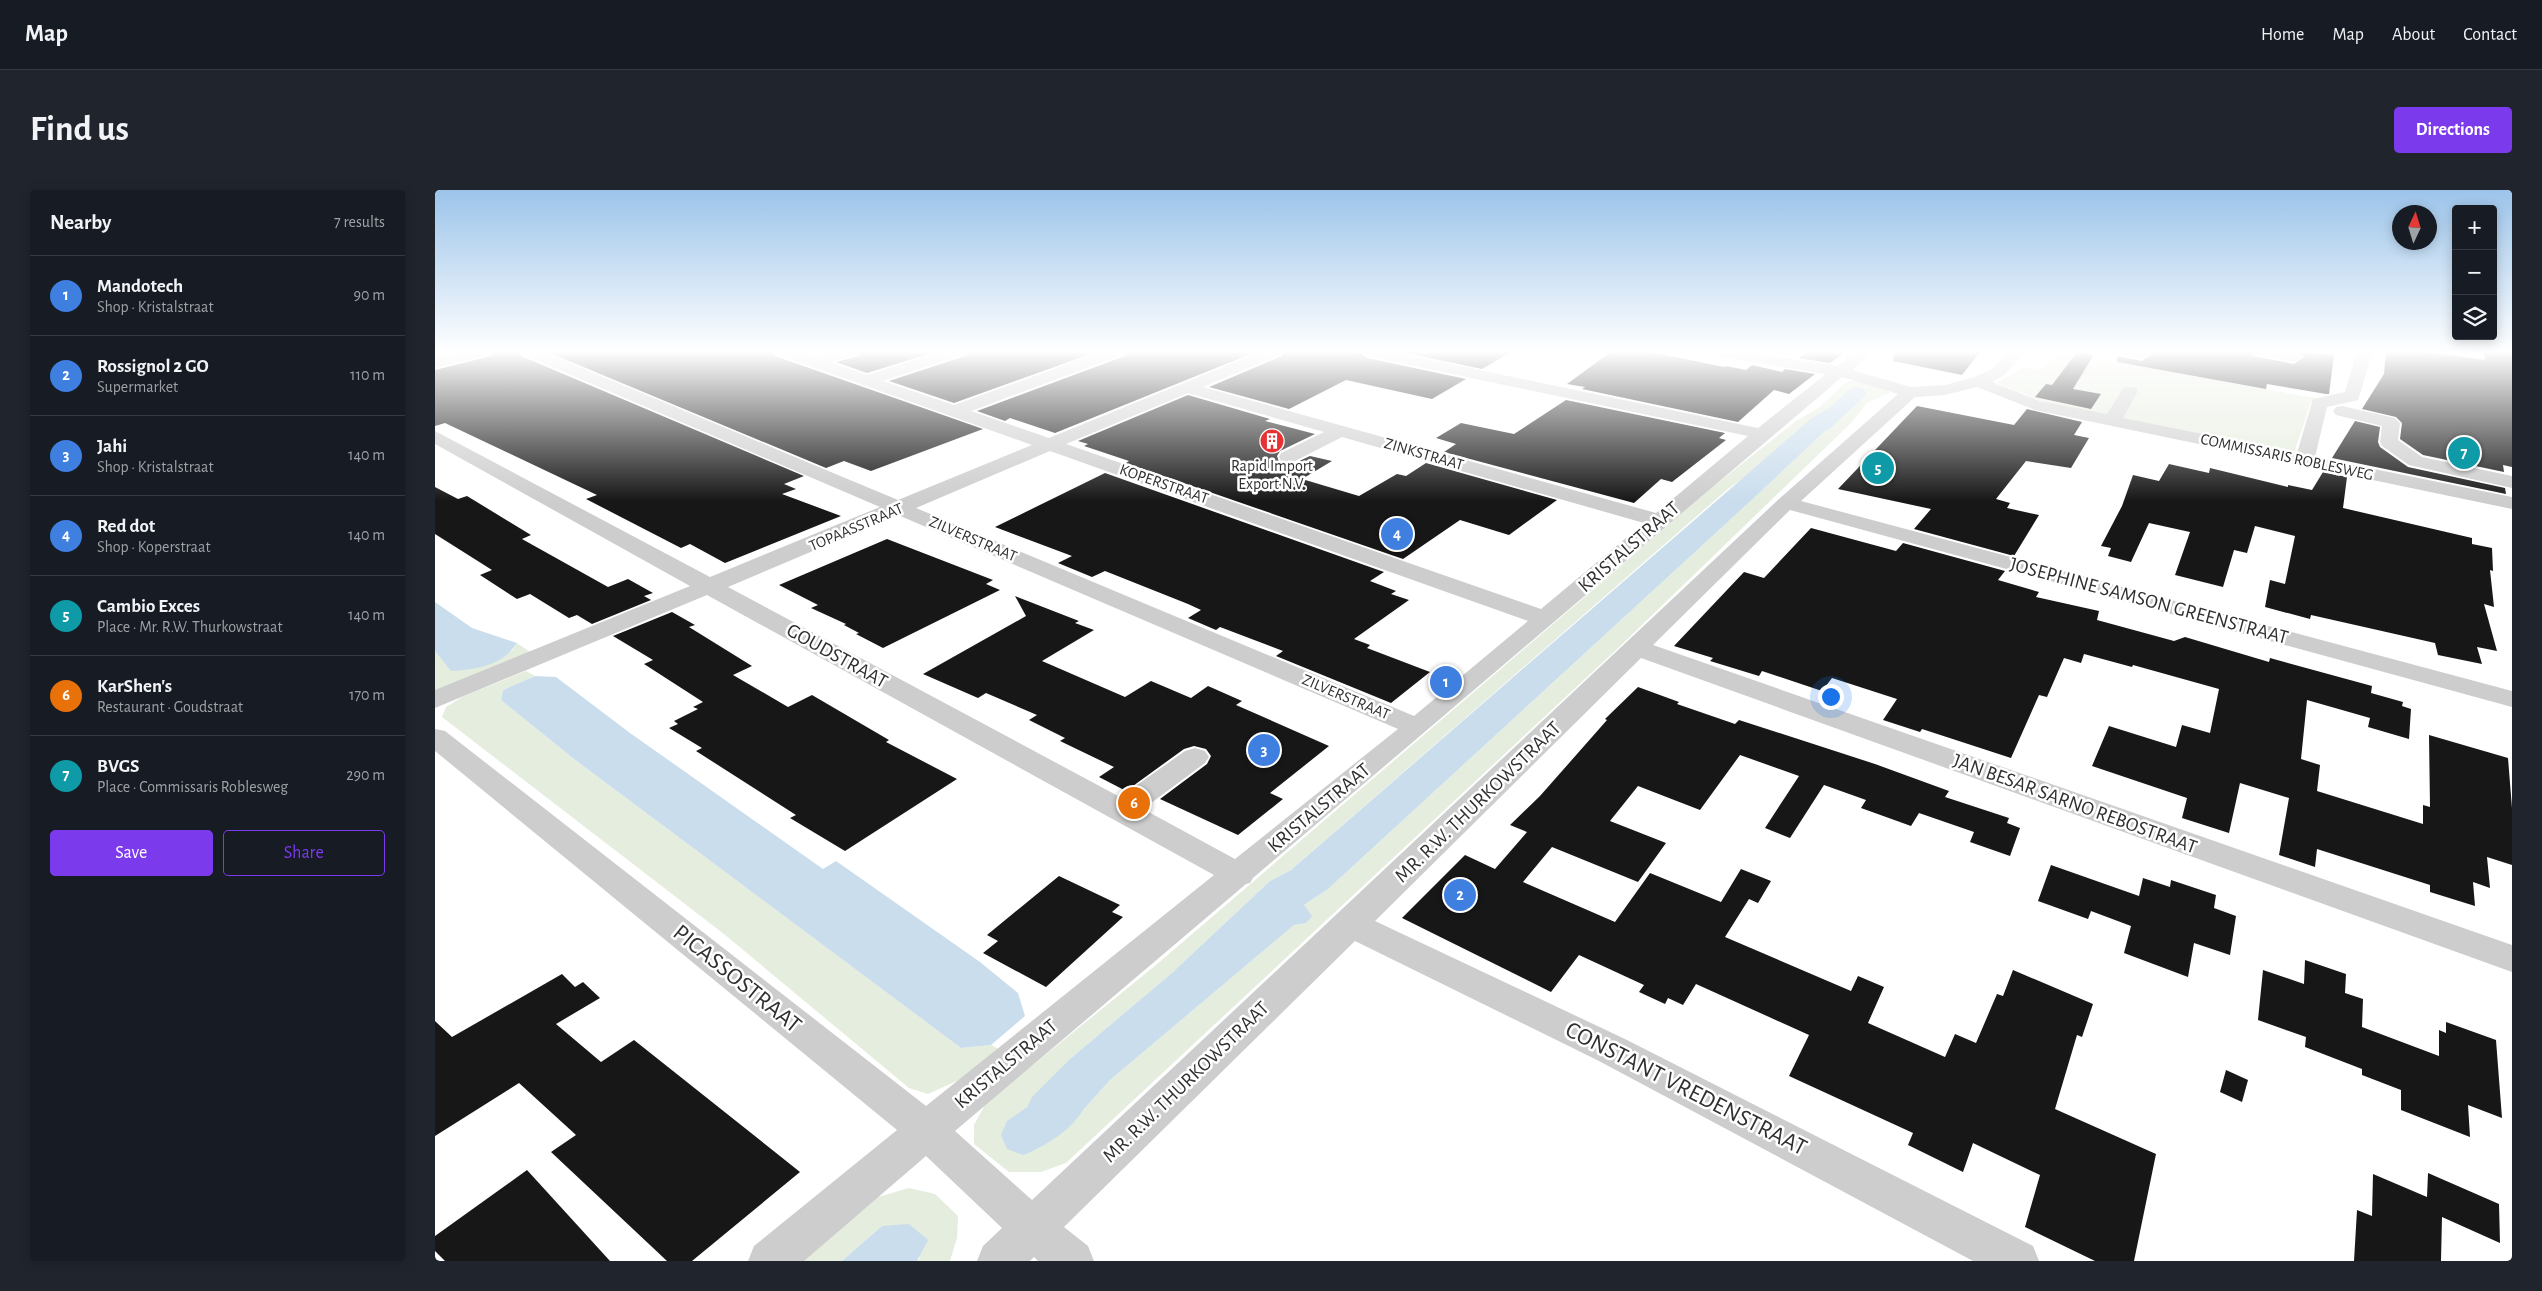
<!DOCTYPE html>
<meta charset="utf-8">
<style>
body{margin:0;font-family:"Alegreya Sans",sans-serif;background:#20242c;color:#f1f3f6}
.controls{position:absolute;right:15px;top:15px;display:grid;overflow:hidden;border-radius:5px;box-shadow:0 2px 12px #0003}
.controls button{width:45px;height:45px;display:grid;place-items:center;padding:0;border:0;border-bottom:1px solid #363941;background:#171b24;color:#f1f3f6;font:25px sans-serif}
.compass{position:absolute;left:1957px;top:15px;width:45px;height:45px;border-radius:50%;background:#171b24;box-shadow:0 2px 12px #0003;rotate:4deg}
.you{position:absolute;left:1395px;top:506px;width:18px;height:18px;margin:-12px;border:4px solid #fff;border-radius:50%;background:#1a73e8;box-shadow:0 0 0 8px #1a73e833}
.badge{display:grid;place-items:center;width:32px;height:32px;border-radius:50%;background:#7c3aed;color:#fff;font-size:16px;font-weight:700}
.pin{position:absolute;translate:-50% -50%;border:2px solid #fff;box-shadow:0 1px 5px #0006}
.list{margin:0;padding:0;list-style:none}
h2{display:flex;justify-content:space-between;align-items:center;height:65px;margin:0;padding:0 20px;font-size:21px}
h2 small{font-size:16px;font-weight:400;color:#9ea1a6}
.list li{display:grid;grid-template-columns:32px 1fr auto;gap:15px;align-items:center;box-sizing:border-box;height:80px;padding:0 20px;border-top:1px solid #363941}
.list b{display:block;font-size:19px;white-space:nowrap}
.list p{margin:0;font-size:16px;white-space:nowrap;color:#9ea1a6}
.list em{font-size:16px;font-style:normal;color:#9ea1a6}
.actions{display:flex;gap:10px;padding:15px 20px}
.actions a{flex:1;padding:11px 0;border:1px solid #7c3aed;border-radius:5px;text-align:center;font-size:18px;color:#7c3aed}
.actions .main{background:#7c3aed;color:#fff}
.icon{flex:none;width:28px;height:28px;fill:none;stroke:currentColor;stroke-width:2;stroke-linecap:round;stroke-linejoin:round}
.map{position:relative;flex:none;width:2077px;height:1071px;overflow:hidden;border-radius:5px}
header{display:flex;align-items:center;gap:30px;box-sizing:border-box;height:70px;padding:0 25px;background:#171b24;border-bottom:1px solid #363941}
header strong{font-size:24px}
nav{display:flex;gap:28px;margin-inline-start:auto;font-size:18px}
.intro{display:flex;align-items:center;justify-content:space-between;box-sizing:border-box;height:120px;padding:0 30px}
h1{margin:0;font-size:35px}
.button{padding:12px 22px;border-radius:5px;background:#7c3aed;color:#fff;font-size:18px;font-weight:700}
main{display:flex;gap:30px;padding:0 30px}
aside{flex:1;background:#171b24;border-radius:5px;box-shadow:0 2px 12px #0003}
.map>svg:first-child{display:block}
</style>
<header>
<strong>Map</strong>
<nav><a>Home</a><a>Map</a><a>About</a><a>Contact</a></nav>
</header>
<div class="intro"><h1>Find us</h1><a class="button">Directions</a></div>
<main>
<aside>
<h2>Nearby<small>7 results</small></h2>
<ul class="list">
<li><span class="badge" style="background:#3f7fe0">1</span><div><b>Mandotech</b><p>Shop · Kristalstraat</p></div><em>90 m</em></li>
<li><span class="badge" style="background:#3f7fe0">2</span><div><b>Rossignol 2 GO</b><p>Supermarket</p></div><em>110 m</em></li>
<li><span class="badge" style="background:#3f7fe0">3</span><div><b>Jahi</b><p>Shop · Kristalstraat</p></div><em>140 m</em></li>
<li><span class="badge" style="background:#3f7fe0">4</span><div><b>Red dot</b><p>Shop · Koperstraat</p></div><em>140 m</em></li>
<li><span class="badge" style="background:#0f9aa8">5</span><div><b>Cambio Exces</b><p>Place · Mr. R.W. Thurkowstraat</p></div><em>140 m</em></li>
<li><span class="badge" style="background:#e8710a">6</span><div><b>KarShen's</b><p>Restaurant · Goudstraat</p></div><em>170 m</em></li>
<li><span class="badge" style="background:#0f9aa8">7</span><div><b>BVGS</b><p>Place · Commissaris Roblesweg</p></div><em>290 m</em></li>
</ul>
<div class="actions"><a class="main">Save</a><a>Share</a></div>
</aside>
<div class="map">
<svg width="2077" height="1071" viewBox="0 0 2077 1071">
<rect width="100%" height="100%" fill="#fff"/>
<!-- green -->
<g fill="#e5edde" fill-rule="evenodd">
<polygon points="1624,162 1885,209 1876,212 1858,266 1617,215 1562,193 1589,177 1605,180"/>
<path d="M 1415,191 C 1428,191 1445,192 1454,203 L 1432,213 L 1418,231 L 1180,461 L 631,973 L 606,982 L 574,982 L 539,954 L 539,935 L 551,913 L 721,775 L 1280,295 L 1361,231 L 1385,217 L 1409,194 ZM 1419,210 L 1404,228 L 1321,306 L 893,699 L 869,715 L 871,733 L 859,735 L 675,890 L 631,939 L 635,869 L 738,782 L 835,691 L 856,680 L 1294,298 Z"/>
<polygon points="82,453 98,464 0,503 0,461 6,467 77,461"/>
<polygon points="91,481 100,486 68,500 66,510 139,569 526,858 556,855 564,859 524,890 493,904 474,898 289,744 7,527 11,517 29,506"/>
<polygon points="474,998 500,1004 523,1026 522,1048 515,1071 482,1071 485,1068 447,1036 407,1071 367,1071 443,1007"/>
</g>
<!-- water -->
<g fill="#cadded">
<polygon points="1412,208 1419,210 1404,228 1321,306 893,699 869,715 877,726 871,733 859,735 675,890 631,939 600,948 587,929 597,907 635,869 738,782 835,691 856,680 1377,228"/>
<path d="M 0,412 L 37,438 L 82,453 C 67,476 42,479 16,481 L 0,461 Z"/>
<polygon points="100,486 121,487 195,543 388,679 401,671 545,772 583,803 590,826 556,855 526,858 139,569 66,510 68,500"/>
<polygon points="474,1034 493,1050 482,1071 407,1071 447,1036"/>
</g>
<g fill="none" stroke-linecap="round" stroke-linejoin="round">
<!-- canal -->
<g fill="#cadded" fill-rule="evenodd">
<polygon points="1422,197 1429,199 1431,203 1429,207 1393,240 1379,240 1376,236 1379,232 1415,199"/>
<path d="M 628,897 L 643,903 L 650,916 C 639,939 611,956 588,965 L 572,959 L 566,945 L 572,931 L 613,903 Z"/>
</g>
</g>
<!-- building -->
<g fill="#171717">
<polygon points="60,161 83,161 86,166 369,286 349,294 361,299 347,304 406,326 290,373 255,354 246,358 151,309 162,305 10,233 0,236 0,180 56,166"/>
<polygon points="110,161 337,161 340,166 548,239 436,281 409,271 391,278"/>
<polygon points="427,161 503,161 432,183 401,172 424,166"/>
<polygon points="533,161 664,161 519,213 454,191 530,166"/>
<polygon points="693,161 823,161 620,243 575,228 570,231 542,221 690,166"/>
<polygon points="850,161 922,161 932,168 1031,189 997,209 911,190 854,219 774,197 847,166"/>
<polygon points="961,161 1078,161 1047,179"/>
<polygon points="1177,161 1211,161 1289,177 1291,176 1311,180 1317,175 1347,182 1350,179 1380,184 1354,204 1339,200 1303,232 1147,199 1150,197 1132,194"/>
<polygon points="1374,161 1412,161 1395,173 1364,168"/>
<polygon points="1459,161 1546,161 1527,185 1458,171"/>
<polygon points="1643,161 1649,161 1658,166 1638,199 1666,204 1656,219 1600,207 1611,194 1617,195"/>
<polygon points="1714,161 1814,161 1818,166 1859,174 1869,167 1865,162 1858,161 1899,165 1894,204 1891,204 1832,194 1831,199 1682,172 1682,166 1707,171 1716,164"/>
<polygon points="1951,161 1985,161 2050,170 2049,161 2077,161 2077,277 2068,275 2069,282 1988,265 1965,249 1967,233 1961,227 1927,219 1949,184"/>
<polygon points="753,205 835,229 830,231 880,244 845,261 842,266 844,272 860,273 875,266 897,271 867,289 924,306 962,284 971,286 991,273 1122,310 1074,345 1025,330 968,369 691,273 694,271 649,256 653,254 643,251"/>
<polygon points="1131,210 1290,243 1284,248 1291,250 1237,292 1226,289 1199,313 1009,262 1021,254 1001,248 1026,233 1079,244"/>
<polygon points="1482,216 1579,235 1592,219 1647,232 1639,245 1654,248 1636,278 1591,271 1561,309 1575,313 1572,318 1604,325 1579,366 1479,339 1496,319 1403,299"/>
<polygon points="1920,231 1945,237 1943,252 1945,257 1973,277 2070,298 2071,304 1897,268"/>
<polygon points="1734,274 1774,283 1775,278 1853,297 1853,295 1877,300 1888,282 1912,287 1908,318 2037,348 2037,354 2057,358 2058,381 2055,380 2059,417 2049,414 2062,461 2042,457 2047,474 2003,465 2000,453 1876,425 1875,429 1830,417 1835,390 1850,394 1860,346 1820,336 1812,363 1799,360 1788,397 1740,385 1755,342 1714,333 1696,372 1673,366 1676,358 1666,356 1687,316 1698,285 1724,291"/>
<polygon points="670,283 949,382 935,391 961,401 956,404 974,410 919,449 935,455 932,458 995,482 956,513 841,466 848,461 785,437 781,440 753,428 766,420 753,414 670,381 657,387 623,373 637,366 560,337"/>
<polygon points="0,297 23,309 32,306 96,345 87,349 173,397 193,389 218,403 209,406 216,410 157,434 142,425 134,428 95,404 82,409 45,385 57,380 0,344"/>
<polygon points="1376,338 1461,361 1468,353 1570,381 1563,390 1604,402 1601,407 1664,421 1662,430 1739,451 1750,447 1834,472 1835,468 1937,496 1936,503 1968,512 1967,516 1976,519 1974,549 1933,537 1935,528 1872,510 1866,569 1885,575 1882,601 1988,634 1988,615 1995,617 1994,545 2073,568 2077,618 2077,675 2052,667 2055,698 2038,692 2040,716 1995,702 1995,695 1882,659 1880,677 1844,665 1854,608 1805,593 1794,643 1747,628 1752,608 1657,576 1674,536 1741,557 1747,535 1775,543 1784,499 1698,475 1697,477 1649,464 1646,473 1629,468 1612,507 1604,505 1576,568 1487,539 1485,542 1448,530 1462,509 1397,488 1387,501 1327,481 1324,486 1275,471 1278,468 1239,456 1309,382 1329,388"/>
<polygon points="452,349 558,390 551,394 565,400 448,458 421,444 424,443 409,435 411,434 376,418 383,415 344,395"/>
<polygon points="580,406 644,431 640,433 659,440 607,471 690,507 716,491 756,508 773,496 807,511 801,515 894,556 835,603 848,609 803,645 725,609 772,574 776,566 771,559 759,556 749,559 691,601 664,587 679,577 625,551 630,548 594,530 602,525 551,503 543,508 488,484 591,426"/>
<polygon points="237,422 260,435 254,437 317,476 298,485 353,517 377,505 454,550 451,552 522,589 410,661 355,628 361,625 261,561 267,558 234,538 243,534 239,531 263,519 258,517 268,512 209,474 218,470 178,446"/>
<polygon points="1203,497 1244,512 1242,514 1300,534 1304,530 1440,574 1514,601 1510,607 1574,628 1572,633 1585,638 1575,666 1535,652 1539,642 1484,623 1476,636 1426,618 1431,610 1389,595 1355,648 1330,638 1364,586 1305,565 1265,620 1203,596 1175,631 1231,653 1203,692 1117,657 1088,692 1180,732 1215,683 1286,712 1306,679 1336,691 1323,713 1314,709 1290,747 1416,801 1423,786 1449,797 1433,833 1510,867 1520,844 1541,853 1562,804 1568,806 1578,780 1658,814 1647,847 1642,845 1620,919 1721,964 1699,1071 1660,1071 1590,1037 1605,985 1538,953 1528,982 1473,955 1478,943 1354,886 1374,845 1261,794 1248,815 1233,808 1230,814 1204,802 1209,795 1144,765 1116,802 967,728 1030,665 1060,679 1092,642 1075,635 1105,606 1172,530 1170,529"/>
<polygon points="1616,675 1704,706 1708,688 1735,697 1736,690 1781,705 1779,718 1801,726 1795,765 1759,753 1753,787 1689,763 1696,736 1656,721 1653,729 1603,711"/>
<polygon points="624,686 685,715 677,722 688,727 611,797 548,763 563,751 552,745"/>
<polygon points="1870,770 1911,784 1910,803 1928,809 1927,837 2004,866 2004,840 2011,843 2011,832 2061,850 2067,928 2033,915 2035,947 1966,920 1966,900 1927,885 1927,879 1870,857 1871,847 1823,830 1828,780 1869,794"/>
<polygon points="127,784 140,797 148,792 165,808 121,834 166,872 199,850 365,982 257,1071 232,1071 116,962 141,945 84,893 0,946 0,831 17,847"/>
<polygon points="1791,880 1813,890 1807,912 1785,902"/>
<polygon points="92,980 175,1071 10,1071 0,1061 0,1046"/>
<polygon points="1993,983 2064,1014 2065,1053 2007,1027 2006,1071 1919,1071 1922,1020 1937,1026 1938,984 1992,1007"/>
</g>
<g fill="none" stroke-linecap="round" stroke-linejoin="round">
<!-- minor -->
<g fill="#cdcdcd" fill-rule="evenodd">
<polygon points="32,161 58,161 56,164 0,178 0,168"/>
<path d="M 85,161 L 106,161 L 463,310 L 597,255 L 341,164 L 339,161 L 361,161 L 379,167 L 401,161 L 425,161 L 423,164 L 395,172 L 432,185 L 508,161 L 531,161 L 529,164 L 448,191 L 519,215 L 669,161 L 691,161 L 689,164 L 536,221 L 614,248 L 827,161 L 848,161 L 846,164 L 768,197 L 1221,323 L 1313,246 L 932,166 L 924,161 L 953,161 L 1323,238 L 1391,184 L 1280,166 L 1274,164 L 1272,161 L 1307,161 L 1402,176 L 1421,161 L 1438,161 L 1417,180 L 1476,197 L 1510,195 L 1537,188 L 1557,179 L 1575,161 L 1592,161 L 1569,185 L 1557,192 L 1605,211 L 1672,224 L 1689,197 L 1701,197 L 1703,201 L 1688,228 L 1862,263 L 1878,209 L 1910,202 L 1922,161 L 1938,161 L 1923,210 L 1892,217 L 1880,267 L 2077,307 L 2077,319 L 1600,220 L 1542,197 L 1510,205 L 1480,207 L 1366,311 L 2077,501 L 2077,517 L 1355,320 L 1218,455 L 2077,755 L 2077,782 L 1206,468 L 940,731 L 1190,849 L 1598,1056 L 1604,1071 L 1538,1071 L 1164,871 L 920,751 L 629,1037 L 653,1056 L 659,1071 L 603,1071 L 599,1067 L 595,1071 L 542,1071 L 548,1056 L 567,1038 L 491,966 L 369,1071 L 313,1071 L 319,1056 L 462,940 L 0,561 L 0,539 L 10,541 L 491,916 L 779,685 L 272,405 L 0,518 L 0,500 L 255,396 L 0,254 L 0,241 L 275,387 L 445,317 L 87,164 ZM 1407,187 L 1463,204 L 1344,309 L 597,1010 L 520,941 L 811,694 L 815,693 L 818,688 ZM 753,203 L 889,242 L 846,263 L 844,267 L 846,271 L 860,271 L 907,247 L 1209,333 L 1106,419 L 631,254 ZM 615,261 L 1093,431 L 979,526 L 481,318 ZM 463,325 L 963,539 L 800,669 L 708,619 L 770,573 L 774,567 L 770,561 L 760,558 L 750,561 L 685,607 L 293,397 Z"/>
<polygon points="1681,161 1712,161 1714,164 1706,169 1683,164"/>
<polygon points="1816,161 1850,161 1865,164 1867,167 1859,172 1818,164"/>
<polygon points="1907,216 1960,228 1965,233 1963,250 1987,267 2077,286 2077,298 1974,275 1947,256 1945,252 1947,236 1901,225 1898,221 1901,217"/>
</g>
</g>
<!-- sky -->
<linearGradient id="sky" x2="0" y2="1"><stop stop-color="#9cc4ea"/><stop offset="0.52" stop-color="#fff"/><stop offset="1" stop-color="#fff" stop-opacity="0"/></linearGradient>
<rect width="2077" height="311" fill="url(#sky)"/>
<!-- icons -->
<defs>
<symbol id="building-disc" viewBox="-11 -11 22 22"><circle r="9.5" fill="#e73233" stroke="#fff"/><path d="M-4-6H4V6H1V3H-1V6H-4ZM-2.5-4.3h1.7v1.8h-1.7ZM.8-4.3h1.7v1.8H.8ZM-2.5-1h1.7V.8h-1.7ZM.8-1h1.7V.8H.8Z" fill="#fff"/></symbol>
</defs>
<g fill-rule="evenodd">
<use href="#building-disc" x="823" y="237" width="28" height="28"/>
</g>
<g text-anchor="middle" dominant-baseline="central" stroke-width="5" stroke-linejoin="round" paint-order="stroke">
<!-- far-street labels -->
<g font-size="16" fill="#303030" stroke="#fff">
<text transform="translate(989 264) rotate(16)">ZINKSTRAAT</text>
<text transform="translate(1852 267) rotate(12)">COMMISSARIS ROBLESWEG</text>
<text transform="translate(729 294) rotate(19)">KOPERSTRAAT</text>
<text transform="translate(421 337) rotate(-23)">TOPAASSTRAAT</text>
<text transform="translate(538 349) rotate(23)">ZILVERSTRAAT</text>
<text transform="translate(911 507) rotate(23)">ZILVERSTRAAT</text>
</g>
<!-- far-poi labels -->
<g font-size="16" fill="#303030" stroke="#fff">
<text x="837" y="276">Rapid Import<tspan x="837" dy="18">Export N.V.</tspan></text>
</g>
<!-- street labels -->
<g font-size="20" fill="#303030" stroke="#fff">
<text transform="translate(1194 357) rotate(-41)">KRISTALSTRAAT</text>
<text transform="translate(1714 411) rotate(15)">JOSEPHINE SAMSON GREENSTRAAT</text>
<text transform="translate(402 466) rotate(29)">GOUDSTRAAT</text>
<text transform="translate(1043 612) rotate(-44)">MR. R.W. THURKOWSTRAAT</text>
<text transform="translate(1640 614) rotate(20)">JAN BESAR SARNO REBOSTRAAT</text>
<text transform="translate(884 618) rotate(-40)">KRISTALSTRAAT</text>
<text transform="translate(571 874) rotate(-40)">KRISTALSTRAAT</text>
<text transform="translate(751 892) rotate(-44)">MR. R.W. THURKOWSTRAAT</text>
</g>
<!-- near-street labels -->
<g font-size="24" fill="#303030" stroke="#fff">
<text transform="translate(302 789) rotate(39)">PICASSOSTRAAT</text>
<text transform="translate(1251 899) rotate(27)">CONSTANT VREDENSTRAAT</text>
</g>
</g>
</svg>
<div class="controls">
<button>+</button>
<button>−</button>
<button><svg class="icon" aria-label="layers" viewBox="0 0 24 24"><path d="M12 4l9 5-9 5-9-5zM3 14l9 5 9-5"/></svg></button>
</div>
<svg class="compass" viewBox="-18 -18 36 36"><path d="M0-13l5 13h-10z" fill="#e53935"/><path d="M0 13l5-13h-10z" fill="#9ea1a6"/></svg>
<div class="you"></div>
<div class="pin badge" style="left:1011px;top:492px;background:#3f7fe0">1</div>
<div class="pin badge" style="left:1025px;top:705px;background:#3f7fe0">2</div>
<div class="pin badge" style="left:829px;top:560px;background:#3f7fe0">3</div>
<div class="pin badge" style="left:962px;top:344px;background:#3f7fe0">4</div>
<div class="pin badge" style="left:1443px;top:278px;background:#0f9aa8">5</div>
<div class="pin badge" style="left:699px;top:613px;background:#e8710a">6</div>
<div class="pin badge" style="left:2029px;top:263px;background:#0f9aa8">7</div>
</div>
</main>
